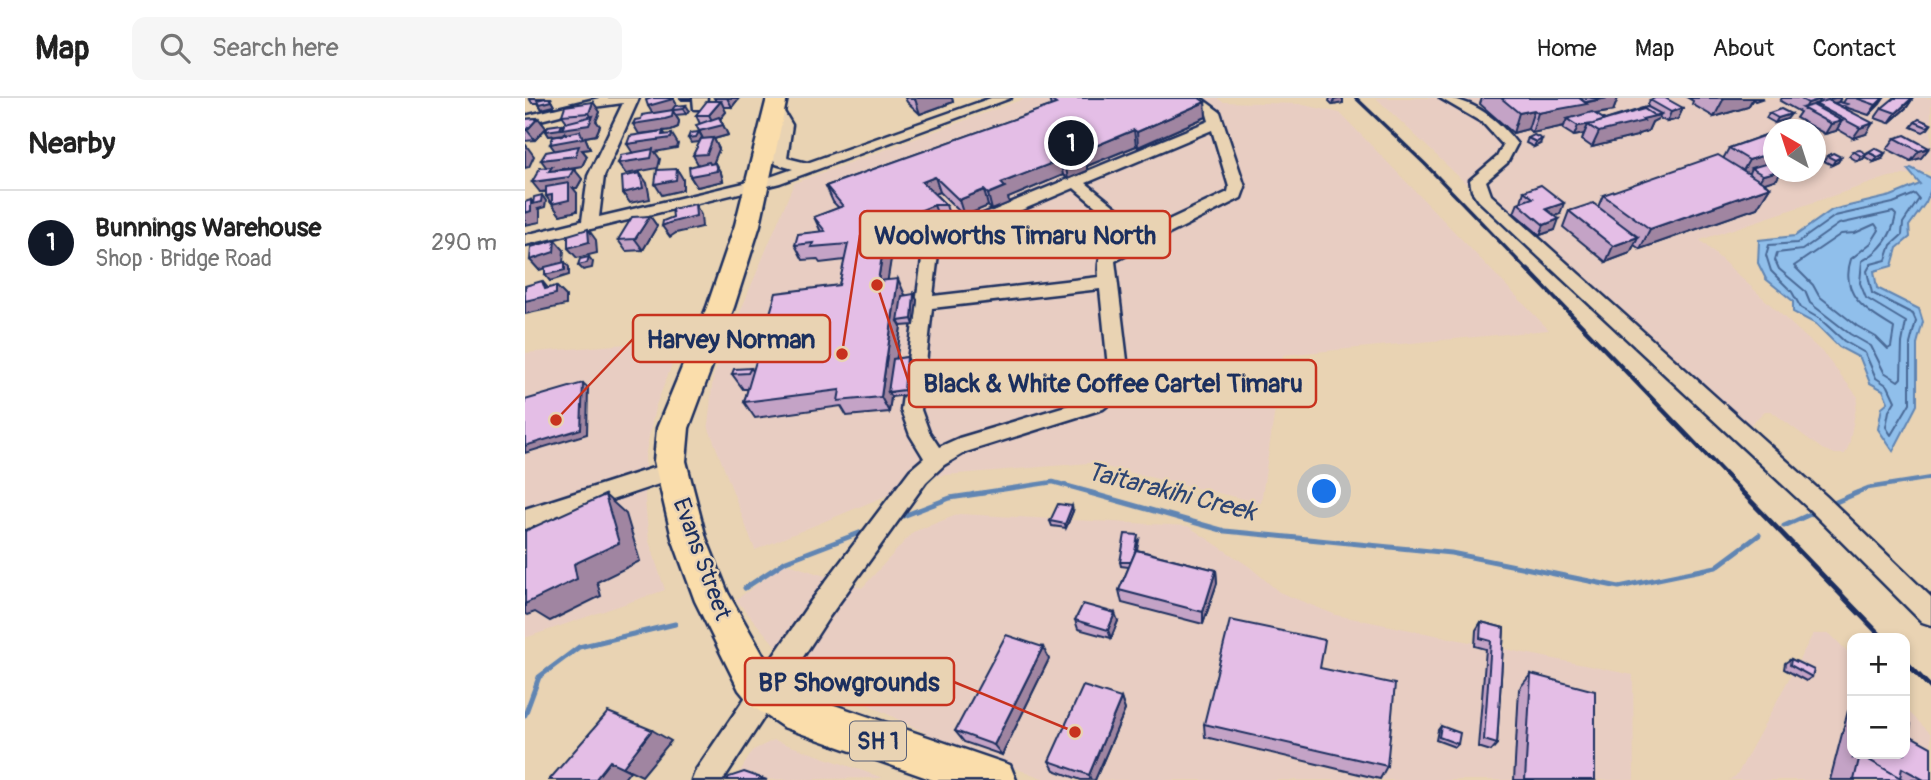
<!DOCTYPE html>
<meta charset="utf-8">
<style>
body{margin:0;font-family:Pangolin,sans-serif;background:#f6f6f6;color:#222}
.controls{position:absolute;right:21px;bottom:21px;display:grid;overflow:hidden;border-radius:14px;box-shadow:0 4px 10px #0003}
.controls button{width:63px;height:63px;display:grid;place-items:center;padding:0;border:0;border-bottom:2px solid #e0e0e0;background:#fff;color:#222;font:35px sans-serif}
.compass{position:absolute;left:1238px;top:21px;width:63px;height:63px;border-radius:50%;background:#fff;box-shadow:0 4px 10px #0003;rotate:321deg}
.you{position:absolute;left:800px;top:394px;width:24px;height:24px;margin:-18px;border:5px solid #fff;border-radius:50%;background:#1a73e8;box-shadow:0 0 0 10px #1a73e833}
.badge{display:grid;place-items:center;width:46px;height:46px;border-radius:50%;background:#111827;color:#fff;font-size:23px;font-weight:700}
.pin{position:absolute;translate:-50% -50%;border:4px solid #fff;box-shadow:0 2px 7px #0006}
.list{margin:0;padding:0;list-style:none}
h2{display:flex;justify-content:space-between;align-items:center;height:91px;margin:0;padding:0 28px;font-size:30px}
h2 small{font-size:23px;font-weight:400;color:#767676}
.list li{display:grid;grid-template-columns:46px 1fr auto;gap:21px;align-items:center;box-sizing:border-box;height:105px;padding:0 28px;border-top:2px solid #e0e0e0}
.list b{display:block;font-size:26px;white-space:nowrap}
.list p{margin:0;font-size:23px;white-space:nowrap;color:#767676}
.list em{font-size:23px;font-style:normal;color:#767676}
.icon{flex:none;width:38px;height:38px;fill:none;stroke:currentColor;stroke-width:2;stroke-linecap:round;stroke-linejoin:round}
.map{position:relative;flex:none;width:1406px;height:682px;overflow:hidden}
header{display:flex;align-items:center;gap:42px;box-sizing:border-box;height:98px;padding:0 35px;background:#fff;border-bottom:2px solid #e0e0e0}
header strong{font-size:33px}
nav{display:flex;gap:38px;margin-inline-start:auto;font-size:24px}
.search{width:490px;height:63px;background:#f6f6f6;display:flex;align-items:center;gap:18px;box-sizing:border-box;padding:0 24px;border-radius:14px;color:#767676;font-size:26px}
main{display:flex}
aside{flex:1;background:#fff}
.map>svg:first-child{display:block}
</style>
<header>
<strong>Map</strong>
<div class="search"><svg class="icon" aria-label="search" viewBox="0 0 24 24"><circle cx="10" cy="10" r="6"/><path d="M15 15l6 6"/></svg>Search here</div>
<nav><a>Home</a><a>Map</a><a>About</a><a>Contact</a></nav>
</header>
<main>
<aside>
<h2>Nearby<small></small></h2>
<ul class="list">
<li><span class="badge">1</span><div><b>Bunnings Warehouse</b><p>Shop · Bridge Road</p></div><em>290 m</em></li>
</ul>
</aside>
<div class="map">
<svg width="1406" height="682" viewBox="0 0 1406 682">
<rect width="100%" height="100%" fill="#e9d3b3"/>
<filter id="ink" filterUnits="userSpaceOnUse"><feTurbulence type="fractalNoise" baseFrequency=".0143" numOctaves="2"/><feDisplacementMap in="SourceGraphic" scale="14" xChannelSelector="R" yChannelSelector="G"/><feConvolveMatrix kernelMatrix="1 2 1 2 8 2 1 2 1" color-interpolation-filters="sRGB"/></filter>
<g filter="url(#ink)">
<!-- built -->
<g fill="#e8cdc2" fill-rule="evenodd">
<polygon points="501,0 692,0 698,4 774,6 815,15 1024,232 758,257 736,405 564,365 409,378 230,452 183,328 188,279 269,85"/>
<path d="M 851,0 L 1406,0 L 1406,73 L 1364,79 L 1175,142 L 1298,255 L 1333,299 L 1324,347 L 1320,356 L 1310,356 L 1297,351 L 1246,313 L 1240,313 L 1225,327 L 1406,504 L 1406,528 L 1282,403 L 1241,371 ZM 1248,32 L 1290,32 L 1290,74 L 1248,74 Z"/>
<polygon points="157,241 130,310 120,358 120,403 124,443 140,492 0,540 0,255"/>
<polygon points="434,416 663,428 725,469 754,494 811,517 1108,577 1109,682 523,682 427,648 271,571 211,502 260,465 337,490 388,434"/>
<polygon points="1288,536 1305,536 1327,558 1327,656 1380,656 1380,610 1406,636 1406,682 1204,682 1212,677"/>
<polygon points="249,642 358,680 210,682 228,652"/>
</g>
<!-- water -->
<polygon fill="#90bfeb" stroke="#6185b3" stroke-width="2" points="1386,70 1406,80 1406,91 1401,104 1384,128 1385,139 1372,150 1367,168 1349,173 1352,190 1394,211 1398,224 1392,246 1392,307 1368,353 1353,331 1357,309 1363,304 1358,292 1345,285 1335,260 1314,249 1291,226 1268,214 1268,203 1241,181 1233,165 1234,142 1270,138 1307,112 1366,98 1395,86 1383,72"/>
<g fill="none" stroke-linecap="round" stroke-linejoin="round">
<!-- shore -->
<g stroke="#4a6996" stroke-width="2">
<polygon points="1390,96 1394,101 1378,125 1377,137 1366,147 1361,162 1346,166 1342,173 1347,195 1388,216 1391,223 1385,246 1385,305 1366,337 1361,329 1364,313 1370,303 1363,288 1351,280 1340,255 1319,243 1295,221 1276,210 1267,194 1246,173 1241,157 1244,147 1272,145 1310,118 1368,105"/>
<path d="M 1368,114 L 1371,117 C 1367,139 1356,153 1337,163 L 1335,185 L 1341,200 L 1381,224 L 1377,245 L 1376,280 L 1373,283 L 1359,274 L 1346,248 L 1325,236 L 1285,205 L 1280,193 L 1254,171 L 1250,162 L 1252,155 L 1277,152 L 1314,126 Z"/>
<path d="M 1350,126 L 1354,132 L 1346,145 L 1326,161 C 1314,198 1343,214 1369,230 L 1366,249 L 1363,251 L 1351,239 L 1332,228 L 1294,198 L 1288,187 L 1269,168 L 1316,136 L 1330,135 Z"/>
</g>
<!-- stream-far1 -->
<g stroke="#6185b3" stroke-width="4.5">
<polyline points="448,396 528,384 572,396"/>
<polyline points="1328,396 1343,390 1406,380"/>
</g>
<!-- stream -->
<g stroke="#6185b3" stroke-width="5">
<polyline points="565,395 700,433 926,455 1094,489 1191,469 1234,437"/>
<polyline points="1304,407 1332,395"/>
<polyline points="373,420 425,400 459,395"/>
<polyline points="1259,428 1290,414"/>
<polyline points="220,490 261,463 342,432"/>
<polyline points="0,617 14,579 54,549 150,526"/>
</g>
<defs>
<g id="minor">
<polygon points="74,0 114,0 79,78 74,119 245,79 268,71 251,66 247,58 253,27 243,10 245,7 255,7 267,27 262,60 282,65 466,0 486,0 255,85 0,147 0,137 57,123 63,78 98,5 62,10 0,26 0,18"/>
<polygon points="168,0 182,0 179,11 169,11"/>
<path d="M 660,0 L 676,0 L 695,14 L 720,89 L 716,100 L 590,163 L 604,279 L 593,299 L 578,311 L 441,354 L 419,367 L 401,384 L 304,519 L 198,682 L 167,682 L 171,672 L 286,503 L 385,372 L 399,360 L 385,337 L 376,312 L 400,140 L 684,23 L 682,16 ZM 687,32 L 704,89 L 703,94 L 620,133 L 561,85 ZM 549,90 L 607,139 C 583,151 571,150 574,179 L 408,198 L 414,147 ZM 575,191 L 584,279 L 579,289 L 564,301 L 434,340 L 414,349 L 404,334 L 396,312 L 407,210 Z"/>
<path d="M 915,0 C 947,0 973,21 992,46 L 982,65 L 961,83 L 966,97 L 1301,398 L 1406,499 L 1406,527 L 1397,524 L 1285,412 L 954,103 L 947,93 L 945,82 L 972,59 L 978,47 L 958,25 Z"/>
<polygon points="147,364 155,367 158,373 155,379 0,431 0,411"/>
</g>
<polygon id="highway" points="242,0 262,0 235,127 209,209 164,330 161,363 181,440 203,495 242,564 255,580 283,598 485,667 491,682 408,682 258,629 227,608 214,592 170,503 147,440 129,363 132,330 182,209 210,127"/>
</defs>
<!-- minor casing -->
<use href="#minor" stroke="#1b2f5e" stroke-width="5"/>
<!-- highway casing -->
<use href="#highway" stroke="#1b2f5e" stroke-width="5"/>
<!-- minor -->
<use href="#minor" fill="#e9d3b3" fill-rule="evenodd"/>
<!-- highway -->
<use href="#highway" fill="#faddab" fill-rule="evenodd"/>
<!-- rail-far2 -->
<polyline stroke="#1b2f5e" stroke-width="3.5" points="831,0 900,66 1004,174"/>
<!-- rail-far1 -->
<polyline stroke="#1b2f5e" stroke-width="4.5" points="1003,172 1219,396"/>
<!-- rail -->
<g stroke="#1b2f5e" stroke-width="5">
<polyline points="1218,395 1358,540"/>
<polyline points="1380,563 1406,590"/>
</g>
</g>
<!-- wall -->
<g fill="#c4a3c6" stroke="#1b2f5e" stroke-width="2">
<polygon points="4,0 27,0 25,1 29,8 17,11 13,5 7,5"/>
<polygon points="124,0 150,0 148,0 152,8 164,12 161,16 150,17 148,13 154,23 153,29 146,32 114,36 116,21 128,15"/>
<polygon points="155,0 167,0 166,2 157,2"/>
<polygon points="189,0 214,0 207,9 198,9 201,14 195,21 203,37 189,41 194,51 188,66 196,75 198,83 172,89 165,78 173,67 178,41 174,33 175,26 171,17 191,3"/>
<polygon points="380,0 427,0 428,4 395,16 382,4"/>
<polygon points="805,0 818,0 818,5 808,7 804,3"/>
<polygon points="957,0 1093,0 1088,13 1070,16 1080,22 1122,9 1125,2 1158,10 1153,21 1142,24 1134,20 1127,24 1123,33 1113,36 1112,38 1067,49 1057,42 1059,36 1049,38 1038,31 1039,28 1007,35 1003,31 988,35 955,6"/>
<polygon points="1163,0 1239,0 1230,3 1228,1 1223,9 1189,19 1167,6 1168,3"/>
<polygon points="1257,0 1316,0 1313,4 1318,5 1321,0 1359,0 1344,17 1320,9 1319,11 1341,36 1328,40 1312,31 1311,33 1300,36 1271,20 1275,14 1255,3"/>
<polygon points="1388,0 1382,9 1364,25 1350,20 1357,10"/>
<polygon points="524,1 680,4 681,19 613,49 611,48 562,68 562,73 543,81 538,77 483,100 484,105 467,112 463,108 439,118 415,94 410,96 421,107 426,123 415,123 369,142 362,182 380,197 392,202 389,227 376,228 371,261 382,259 385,265 381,297 366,299 364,314 322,318 316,308 230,320 219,304 223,291 218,291 207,276 226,270 228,273 314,187 320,162 295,165 292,161 278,162 270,147 296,134 289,119 314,110 308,104 301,88 526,8"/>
<polygon points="68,4 75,14 71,23 75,28 71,37 60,39 65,51 57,52 62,58 57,68 30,72 49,71 57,81 52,90 48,90 52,95 52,113 35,117 21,98 21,94 15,94 21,69 30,53 41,36 40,34 39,36 24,38 21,33 37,26 39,28 42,24 37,17"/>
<polygon points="1244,15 1266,16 1262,21 1250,25 1241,20"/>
<polygon points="13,20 21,30 10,42 0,43 0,21"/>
<polygon points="1390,24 1406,27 1403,31 1398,34 1386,29"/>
<polygon points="1249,34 1252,81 1239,85 1245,89 1232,110 1115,151 1109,147 1105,155 1081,164 1038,129 1044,113 1073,109 1078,97 1198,61 1204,50"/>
<polygon points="1003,40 1015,46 1009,49 1001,45"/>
<polygon points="1370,40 1404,50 1396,60 1386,63 1362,51"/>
<polygon points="1328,53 1341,56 1343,54 1357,61 1349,64 1340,59 1338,61 1332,63 1324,58"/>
<polygon points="1302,58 1316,59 1313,64 1307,67 1299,63"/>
<polygon points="999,93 1035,116 1029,118 1030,132 1015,137 989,115 993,105 996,104"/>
<polygon points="125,118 132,128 118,152 101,153 93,142"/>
<polygon points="548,413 541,430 527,428 525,423"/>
<polygon points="614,442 612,452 691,472 692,485 678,526 597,505 594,492 604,469 596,468 595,464"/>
<polygon points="550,522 593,523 586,540 553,531"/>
<polygon points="956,524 979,530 972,646 966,653 953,649 961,551 950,548 951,532"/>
<polygon points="524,561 477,657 439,644 430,633"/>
<polygon points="1266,561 1287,579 1281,583 1259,571 1260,565"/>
<polygon points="795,570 862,668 855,681 680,639 679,626"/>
<polygon points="1006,576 1070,682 989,682 994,591"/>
<polygon points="596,600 600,612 570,682 556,682 529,672 524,663"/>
<polygon points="1327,611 1327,656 1380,656 1384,637 1406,682 1305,682 1323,613"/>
<polygon points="916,628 933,646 930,649 911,642 913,632"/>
</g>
<!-- shaded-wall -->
<g fill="#a085a1" stroke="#1b2f5e" stroke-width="2">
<polygon points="13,0 27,0 25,1 29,8 17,11 14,6 17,5"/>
<polygon points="124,0 150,0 148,0 154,11 147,12 154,23 153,29 146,32 114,36 108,26 129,18 123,8 125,3"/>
<polygon points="202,0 214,0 207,9"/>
<polygon points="391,0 427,0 428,4 395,16 390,1"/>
<polygon points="818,0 818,5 808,7 809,2"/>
<polygon points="1082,0 1093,0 1088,13 1042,21 1039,28 1007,35 1013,15"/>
<polygon points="1199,0 1228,0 1223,9 1189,19"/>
<polygon points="1310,0 1316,0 1311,7 1300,11 1306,1"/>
<polygon points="1358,0 1359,0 1355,6 1344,17 1351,7"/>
<polygon points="1388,0 1382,9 1364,25 1371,15"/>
<polygon points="1296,1 1292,7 1290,6 1286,12 1279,12 1283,5"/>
<polygon points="196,3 201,14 195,21 203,37 189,41 194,51 188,66 190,65 196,75 198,83 172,89 165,78 174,68 168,57 179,43 174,33 190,28 184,17"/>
<polygon points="68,4 75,14 71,23 75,28 71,37 60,39 65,51 57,52 62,58 57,68 30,72 49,71 57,81 52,90 48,90 52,95 52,113 35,117 21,98 44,91 15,94 7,84 30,81 16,62 33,57 25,46 45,41 40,34 39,36 24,38 21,33 37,26 40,30 67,20 64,15"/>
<polygon points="680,4 681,19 613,49 612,34"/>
<polygon points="161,7 164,12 161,16 158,11"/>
<polygon points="1158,10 1153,21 1142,24 1146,14"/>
<polygon points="1009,12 1003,31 988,35 994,15"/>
<polygon points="1136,16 1133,21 1127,24 1123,33 1113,36 1112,38 1067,49 1074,34 1063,27 1059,36 1049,38 1053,28 1082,24 1117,21"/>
<polygon points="1266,16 1262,21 1250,25 1253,20"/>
<polygon points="13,20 21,30 10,42 2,32"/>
<polygon points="1317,23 1311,33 1300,36 1306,26"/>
<polygon points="1348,25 1341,36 1328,40 1335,30"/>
<polygon points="609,32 611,48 562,68 562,73 543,81 540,65 556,54"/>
<polygon points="138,33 143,40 147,36 153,46 152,50 130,54 135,61 133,70 101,76 93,65 109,57 102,46 137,37"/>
<polygon points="174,34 177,39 174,44 166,45 163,40"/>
<polygon points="1017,41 1015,46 1009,49 1011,44"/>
<polygon points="1,47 9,58 4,69 0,70 0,50"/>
<polygon points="1404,50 1396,60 1386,63 1394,53"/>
<polygon points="1249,54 1249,67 1226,70 1224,75 1215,78 1224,62"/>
<polygon points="1360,55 1357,61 1349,64 1353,59"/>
<polygon points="1342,56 1338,61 1332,63 1336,58"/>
<polygon points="1316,59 1313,64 1307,67 1310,62"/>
<polygon points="535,62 538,77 483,100 484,105 467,112 463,96 476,85"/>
<polygon points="152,71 158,81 158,92 137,97 130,86"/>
<polygon points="1250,74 1256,74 1252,81 1231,88 1238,77"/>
<polygon points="115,75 122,85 125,101 105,105 98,95"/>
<polygon points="410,79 415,94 403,99 397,84"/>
<polygon points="1245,89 1232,110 1115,151 1125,131"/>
<polygon points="459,92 463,108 439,118 434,102"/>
<polygon points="17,97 21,103 20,109 13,111 15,113 15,124 0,127 0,115 6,102 9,105"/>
<polygon points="1039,105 1035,116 1017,122 1021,111"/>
<polygon points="170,106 176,117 177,129 151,135 145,139 137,128"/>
<polygon points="409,107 415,123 369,142 360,199 353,183 362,126"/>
<polygon points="125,118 132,128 118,152 110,141"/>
<polygon points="1034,121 1030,132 1015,137 1019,127"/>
<polygon points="63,131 71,142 72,155 52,160 43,150"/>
<polygon points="1113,139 1105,155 1081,164 1088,148"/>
<polygon points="30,142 39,152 38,165 14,172 5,162"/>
<polygon points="64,159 68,164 67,170 58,172 53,167"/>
<polygon points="40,164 44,169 44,177 25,183 20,177"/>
<polygon points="373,181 380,197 376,222 373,223 376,228 367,294 363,294 366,299 364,314 356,299"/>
<polygon points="17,183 26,194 31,188 41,198 41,207 0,216 0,203 20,191"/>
<polygon points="389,196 392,202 389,227 387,221"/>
<polygon points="382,259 385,265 381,297 379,292"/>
<polygon points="58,285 63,290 62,336 0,355 0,348"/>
<polygon points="80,397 101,416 115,463 72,484 76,498 25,523 10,514 2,517 0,516 0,494 49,466"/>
<polygon points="547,408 548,413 541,430 540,426"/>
<polygon points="691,472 692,485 678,526 678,514"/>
<polygon points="590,515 593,523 586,540 583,532"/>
<polygon points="518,549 524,561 477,657 469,647"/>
<polygon points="596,600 600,612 570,682 566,682 564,677"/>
<polygon points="127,632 146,643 117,678 98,669"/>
<polygon points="85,663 105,673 98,682 70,682"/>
</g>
<!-- building -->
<g fill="#e4bee6" stroke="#1b2f5e" stroke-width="2">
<polygon points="21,0 24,0 26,3 14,6 12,2"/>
<polygon points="127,0 148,0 148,1 123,8 121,2"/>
<polygon points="528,0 674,0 680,4 612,34 609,32 556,54 560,57 540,65 535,62 476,85 480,89 463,96 459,92 434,102 410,79 397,84 421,107 409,107 362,126 353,183 373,181 356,299 313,303 315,292 219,304 251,195 314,187 323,146 286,149 288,145 270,147 273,136 300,133 289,119 318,108 301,88 531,6 524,1"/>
<polygon points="976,0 1054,0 1062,6 1013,15 1009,12 994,15"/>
<polygon points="1055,0 1082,0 1060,4"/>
<polygon points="1130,0 1140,0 1158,10 1146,14 1125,2"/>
<polygon points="1274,0 1295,0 1296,1 1283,5"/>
<polygon points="1331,0 1358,0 1351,7"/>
<polygon points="1369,0 1387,0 1371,15 1357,10"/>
<polygon points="1303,2 1348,25 1335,30 1290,6"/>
<polygon points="182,3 196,3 184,17 171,17"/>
<polygon points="68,4 64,15 37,17 40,8"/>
<polygon points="1314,4 1322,6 1315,8 1309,5"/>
<polygon points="161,7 158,11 147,12 150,8"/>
<polygon points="1288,7 1317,23 1306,26 1277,10"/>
<polygon points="1123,9 1136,16 1130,18 1119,11 1114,11"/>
<polygon points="1119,11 1130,18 1117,21 1119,23 1074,34 1063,27"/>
<polygon points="1256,11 1266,16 1253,20 1244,15"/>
<polygon points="148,12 147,19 140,21 108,26 110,22 116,21 117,17"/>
<polygon points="1067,14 1080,22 1068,26 1053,28 1042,21"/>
<polygon points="68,18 64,27 37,31 40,25"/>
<polygon points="194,19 198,27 174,33 171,27"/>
<polygon points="13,20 2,32 0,32 0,21"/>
<polygon points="1394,21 1406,26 1402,29 1390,24"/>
<polygon points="37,26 35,31 21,33 23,28"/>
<polygon points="55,33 58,40 25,46 28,39"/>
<polygon points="138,33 137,37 147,36 146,40 102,46 105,38"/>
<polygon points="174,34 171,39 163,40 165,35"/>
<polygon points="1249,34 1249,54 1224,62 1204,50"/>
<polygon points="1009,37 1017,41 1011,44 1003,40"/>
<polygon points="1380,37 1404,50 1394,53 1370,40"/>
<polygon points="188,40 182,56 168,57 176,41"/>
<polygon points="54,48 50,58 16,62 21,54"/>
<polygon points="1350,50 1360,55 1353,59 1343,54"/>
<polygon points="128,51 126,60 93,65 96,57"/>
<polygon points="1335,52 1342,56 1336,58 1328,53"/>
<polygon points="1308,55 1316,59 1310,62 1302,58"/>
<polygon points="1193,57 1245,89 1125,131 1078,97"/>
<polygon points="184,64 185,66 190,65 192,73 165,78 164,69"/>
<polygon points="1247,64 1249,65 1249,74 1250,74 1238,77 1226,70"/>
<polygon points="27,69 24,73 49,71 44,79 7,84 15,70"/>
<polygon points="152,71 151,82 130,86 132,72"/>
<polygon points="115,75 118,90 98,95 97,79"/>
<polygon points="44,85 44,102 27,106 27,97 21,98 21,89"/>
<polygon points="1016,87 1039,105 1021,111 1034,121 1019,127 993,105 1008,100 999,93"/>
<polygon points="17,97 16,104 8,106 9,99"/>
<polygon points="6,102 6,113 0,115 0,104"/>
<polygon points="1068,105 1113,139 1088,148 1044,113"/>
<polygon points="170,106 171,118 144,125 137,128 138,123 148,119 147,111"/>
<polygon points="125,118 110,141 93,142 107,119"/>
<polygon points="63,131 64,144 43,150 43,137"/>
<polygon points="30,142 29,154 5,162 6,149"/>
<polygon points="64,159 62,165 53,167 55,161"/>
<polygon points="40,164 40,172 20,177 20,169"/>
<polygon points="17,183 20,191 31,188 31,196 0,203 0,188"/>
<polygon points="389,196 387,221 373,223 377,198"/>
<polygon points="382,259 379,292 363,294 368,261"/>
<polygon points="226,270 223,275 207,276 209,271"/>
<polygon points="58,285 56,331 0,348 0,302"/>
<polygon points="80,397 94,445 49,466 52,481 0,506 0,433"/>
<polygon points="533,406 547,408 540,426 525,423"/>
<polygon points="600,436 613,437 610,454 606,464 595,464"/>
<polygon points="611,452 691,472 678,514 594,492"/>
<polygon points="558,506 590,515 583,532 550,522"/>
<polygon points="705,522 800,542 795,570 870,586 862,668 679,626"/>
<polygon points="956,524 979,530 972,646 959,642 966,543 955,540"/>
<polygon points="481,537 518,549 469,647 430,633"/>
<polygon points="1266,561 1289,572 1287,579 1265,567"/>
<polygon points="1006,576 1070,593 1070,682 1000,682"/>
<polygon points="558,588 596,600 564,677 524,663"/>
<polygon points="83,614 127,632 98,669 85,663 70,682 24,682"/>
<polygon points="1380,622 1386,626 1384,637 1406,649 1406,682 1399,682 1377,670 1375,680 1335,657 1328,660 1329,656 1380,656"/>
<polygon points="916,628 935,635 933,646 914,639"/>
<polygon points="1335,657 1379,682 1329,682"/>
<polygon points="219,674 242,682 202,682 204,679"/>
</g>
</g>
<g text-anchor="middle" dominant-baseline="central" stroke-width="5" stroke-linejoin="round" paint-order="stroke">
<!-- shield labels -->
<rect fill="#e9d3b3" stroke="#596078" stroke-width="2" x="325" y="623.5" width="56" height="39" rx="5"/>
<g font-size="23" font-weight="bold" fill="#1b2f5e">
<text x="353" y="643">SH 1</text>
</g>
<!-- street labels -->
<g font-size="24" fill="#1b2f5e" stroke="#e9d3b3">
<text transform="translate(177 461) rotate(70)">Evans Street</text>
</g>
<!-- water labels -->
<g font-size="26" font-style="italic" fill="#2d4573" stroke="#e9d3b3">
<text transform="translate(646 394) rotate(14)">Taitarakihi Creek</text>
</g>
</g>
<!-- callouts -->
<path fill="none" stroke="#c8321e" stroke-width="2.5" d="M317 256L335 137M31 322L108 241M352 187L384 285M550 634L429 584"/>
<g fill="#c8321e" stroke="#e9d3b3" stroke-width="2.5">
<circle cx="317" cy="256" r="7"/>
<circle cx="31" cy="322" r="7"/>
<circle cx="352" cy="187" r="7"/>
<circle cx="550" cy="634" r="7"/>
</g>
<g fill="#e9d3b3" stroke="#c8321e" stroke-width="2.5">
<rect x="335" y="113" width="310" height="47" rx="7"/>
<rect x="108" y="217" width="197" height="47" rx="7"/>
<rect x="384" y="262" width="407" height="47" rx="7"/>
<rect x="220" y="560" width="209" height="47" rx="7"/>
</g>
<g font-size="26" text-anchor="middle" font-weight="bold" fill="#1b2f5e">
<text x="490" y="146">Woolworths Timaru North</text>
<text x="206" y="250">Harvey Norman</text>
<text x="588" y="294">Black &amp; White Coffee Cartel Timaru</text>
<text x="324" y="593">BP Showgrounds</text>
</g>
</svg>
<div class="controls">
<button>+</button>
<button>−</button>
</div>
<svg class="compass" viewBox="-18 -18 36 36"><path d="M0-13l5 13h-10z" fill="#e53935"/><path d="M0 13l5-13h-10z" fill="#767676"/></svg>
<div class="you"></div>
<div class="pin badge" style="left:546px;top:45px">1</div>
</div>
</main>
